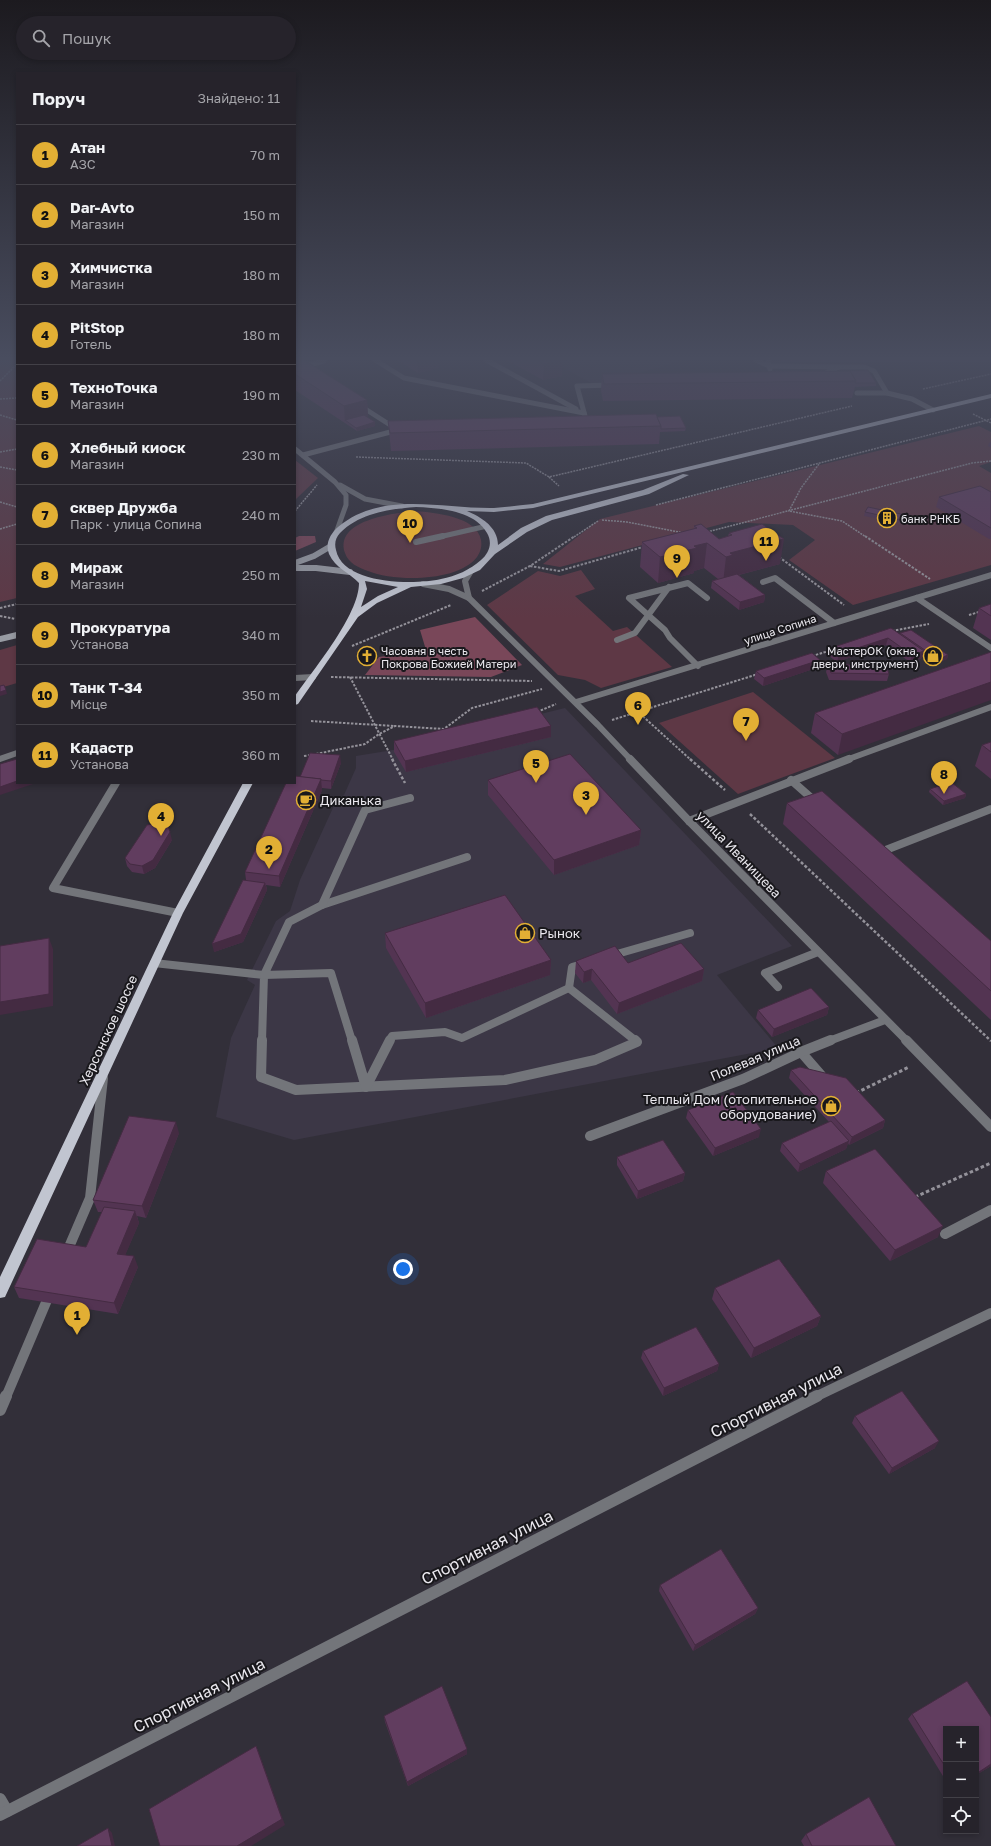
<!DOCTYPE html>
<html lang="uk">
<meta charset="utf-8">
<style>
body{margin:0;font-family:"Golos Text",sans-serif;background:#2e2b33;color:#f1f3f6}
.controls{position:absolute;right:12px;bottom:12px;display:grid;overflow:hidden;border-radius:0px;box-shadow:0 2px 6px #0003}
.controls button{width:36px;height:36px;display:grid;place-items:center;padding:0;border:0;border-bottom:1px solid #424047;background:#26232b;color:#f1f3f6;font:20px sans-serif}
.you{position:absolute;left:403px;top:1269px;width:14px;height:14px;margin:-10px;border:3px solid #fff;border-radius:50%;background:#1a73e8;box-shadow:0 0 0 6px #1a73e833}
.badge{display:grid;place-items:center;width:26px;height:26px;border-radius:50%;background:#e2af34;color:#111;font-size:13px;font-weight:700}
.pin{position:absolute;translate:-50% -33px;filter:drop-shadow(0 1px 2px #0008)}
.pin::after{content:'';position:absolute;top:21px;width:14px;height:12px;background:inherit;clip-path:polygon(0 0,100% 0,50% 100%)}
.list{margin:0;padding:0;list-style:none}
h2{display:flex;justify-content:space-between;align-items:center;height:52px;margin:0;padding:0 16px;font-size:17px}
h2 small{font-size:13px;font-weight:400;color:#a4a4a9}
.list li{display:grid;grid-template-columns:26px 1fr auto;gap:12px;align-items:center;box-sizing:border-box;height:60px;padding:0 16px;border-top:1px solid #424047}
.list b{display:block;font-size:15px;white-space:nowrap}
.list p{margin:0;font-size:13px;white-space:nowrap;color:#a4a4a9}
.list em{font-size:13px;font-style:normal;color:#a4a4a9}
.icon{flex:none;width:22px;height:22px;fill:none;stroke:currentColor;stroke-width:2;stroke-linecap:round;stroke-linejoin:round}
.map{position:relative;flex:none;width:991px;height:1846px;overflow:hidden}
.search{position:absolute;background:#26232b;box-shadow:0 2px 6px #0003;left:16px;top:16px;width:280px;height:44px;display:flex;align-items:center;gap:10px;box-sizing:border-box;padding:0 14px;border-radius:22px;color:#a4a4a9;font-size:15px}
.panel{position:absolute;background:#26232b;box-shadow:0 2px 6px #0003;left:16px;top:72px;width:280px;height:712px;border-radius:0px}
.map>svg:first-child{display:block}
</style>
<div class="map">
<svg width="991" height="1846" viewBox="0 0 991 1846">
<rect width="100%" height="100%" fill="#322f39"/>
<!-- built -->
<g fill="#3c3746">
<polygon points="549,360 685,360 595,385"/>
<polygon points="565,708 792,946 717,975 778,1048 294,1140 216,1117 231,1038 255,985 247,980 276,921 290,911 300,880 337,799 344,795 356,768 356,756 393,750"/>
</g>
<!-- green -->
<g fill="#5e3845">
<polygon points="0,360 17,360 17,598 0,602"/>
<polygon points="979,426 991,432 991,462 979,466 991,473 991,565 853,605 789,560 815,540 793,525 729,522 560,567 543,564 600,519"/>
<polygon points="295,460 318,478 295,500"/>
<path d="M 416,511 C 434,513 477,516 481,540 C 482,546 481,551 477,557 C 458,582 395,582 368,571 C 359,568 348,563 345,553 C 334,520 394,513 416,511 Z"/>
<polygon points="581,570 595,589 575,596 613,631 627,627 672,667 601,688 585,680 558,675 487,605 538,571 560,576"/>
<polygon points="17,645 17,683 0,688 0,650"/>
<polygon points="753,692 835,758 738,794 659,723"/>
</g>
<!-- forest -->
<g fill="#794759">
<polygon points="299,536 315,536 316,542 295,551 295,538"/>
<polygon points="475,617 522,665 491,677 365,675 379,657 426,650 420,630"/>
</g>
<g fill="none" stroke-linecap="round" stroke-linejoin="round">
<!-- path-far3 -->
<g stroke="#94929a" stroke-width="1.5" stroke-dasharray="2 1" stroke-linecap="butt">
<polyline points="0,381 17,364"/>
<polyline points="923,389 991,374"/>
<polyline points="0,399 17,398"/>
<polyline points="973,414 991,423"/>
<polyline points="0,415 17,420"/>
<polyline points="0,452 17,449"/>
<polyline points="356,457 526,463 549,477 852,406"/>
<polyline points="819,464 801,488 789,511 842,521 866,537"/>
<polyline points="0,467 17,470"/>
<polyline points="549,477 559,486"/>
<polyline points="0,502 17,507"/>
<polyline points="656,505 991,419"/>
<polyline points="295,511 317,485"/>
<polyline points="602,520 627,522 684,533"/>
<polyline points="0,529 17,524"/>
<polyline points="707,532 972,463 991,461"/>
<polyline points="574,537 598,521"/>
</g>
<!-- path-far2 -->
<g stroke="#94929a" stroke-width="2" stroke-dasharray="2.5 1.5" stroke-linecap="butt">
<polyline points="865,536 930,579"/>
<polyline points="779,557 844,605"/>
<polyline points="530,566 559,571 643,547"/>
<polyline points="482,591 530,566 575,536"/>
<polyline points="0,608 17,604"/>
<polyline points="969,615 979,612"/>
<polyline points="0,616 15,619"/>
<polyline points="892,631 929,624"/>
<polyline points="352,646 451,605"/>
<polyline points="812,656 832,650"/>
<polyline points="331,677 532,681"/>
<polyline points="350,677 393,760"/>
<polyline points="637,711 691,760"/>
<polyline points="537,712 556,704"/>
<polyline points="612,720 758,674"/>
<polyline points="311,721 394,726"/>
<polyline points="316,754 365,744 379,734 395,726 444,729 472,708 542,689"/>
<polyline points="304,756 311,755"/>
</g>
<!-- path-far1 -->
<g stroke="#94929a" stroke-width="2.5" stroke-dasharray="3 2" stroke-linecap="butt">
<polyline points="392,759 405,783"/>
<polyline points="690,759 725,790"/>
<polyline points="750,814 991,1041"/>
</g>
<!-- path -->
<g stroke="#94929a" stroke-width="3" stroke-dasharray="3.5 2.5" stroke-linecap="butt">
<polyline points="856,1093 909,1067"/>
<polyline points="915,1197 991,1163"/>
</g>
<!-- service-far4 -->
<g stroke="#73757a" stroke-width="5">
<polyline points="756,360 769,366 770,369"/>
<polyline points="768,360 769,366 839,367 824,374 826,378"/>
<polyline points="301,367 324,361 322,360"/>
<polyline points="839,367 864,367 874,371 887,393 912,399 933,410"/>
<polyline points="857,393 887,393"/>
<polyline points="586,420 577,386 612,385"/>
<polyline points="303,455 398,430 359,405"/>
<polyline points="439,537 487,526"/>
</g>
<!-- service-far3 -->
<g stroke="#73757a" stroke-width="6">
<polyline points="416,542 443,536"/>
<polyline points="763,582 775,578 834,623"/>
<polyline points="917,598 991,648"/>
<polyline points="617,640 635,633 669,587"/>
<polyline points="698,666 670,638 665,630 629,598 688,583 707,598"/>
<polyline points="295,678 313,677"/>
<polyline points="0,759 17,753"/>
<polyline points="846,760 991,707"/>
</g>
<!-- service-far2 -->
<g stroke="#73757a" stroke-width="8">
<polyline points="791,780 817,803"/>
<polyline points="116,783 53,888 178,913"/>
<polyline points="689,821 849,759"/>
<polyline points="878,853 991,809"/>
<polyline points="322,905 467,857"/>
<polyline points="610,956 690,933"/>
<polyline points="154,963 264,975 262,1041"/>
<polyline points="586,963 572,967 569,988 636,1041"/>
<polyline points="778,987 765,973 818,952"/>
<polyline points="352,1041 331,973 264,975 289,922 322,905 365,810 410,798"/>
<polyline points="389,1041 392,1036 445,1032 462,1038 569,988"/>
<polyline points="829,1041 885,1020"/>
</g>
<!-- service-far1 -->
<g stroke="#73757a" stroke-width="10">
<polyline points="262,1040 261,1077 296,1090 505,1080 595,1060 637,1042 635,1040"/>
<polyline points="352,1040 366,1087 390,1040"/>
<polyline points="801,1052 821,1075"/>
<polyline points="590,1136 743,1079 801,1052 831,1040"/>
<polyline points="945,1234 991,1210"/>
<polyline points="66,1254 90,1198 103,1078"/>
<polyline points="6,1397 50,1293"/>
</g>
<!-- service -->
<g stroke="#73757a" stroke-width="12">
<polyline points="0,1410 6,1396"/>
<polyline points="0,1799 7,1811"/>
</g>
<!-- minor-far4 -->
<g stroke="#73757a" stroke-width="5">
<polyline points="375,360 404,378 584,413"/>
<polyline points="486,360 576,409"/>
<polyline points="295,449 335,482 346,495 346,505 336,533"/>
<polyline points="340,485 365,499 402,506"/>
</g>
<!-- minor-far3 -->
<g stroke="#73757a" stroke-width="6">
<polyline points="423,584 449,589 469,598 598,725 631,760"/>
<polyline points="469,598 465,581 471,571"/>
<polyline points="576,702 991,575"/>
</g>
<!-- minor-far2 -->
<polyline stroke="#73757a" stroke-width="8" points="630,759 689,821 907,1041"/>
<!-- minor-far1 -->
<g stroke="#73757a" stroke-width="10">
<polyline points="906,1040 991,1127"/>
<polyline points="815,1397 991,1313"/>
</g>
<!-- minor -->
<polyline stroke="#73757a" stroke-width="12" points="0,1815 817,1396"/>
<!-- secondary -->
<g stroke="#989ba3" stroke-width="6">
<polyline points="295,563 314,556 331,546"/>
<polyline points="295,568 316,568 350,572"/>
<polyline points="0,639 17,635"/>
</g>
<!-- trunk -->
<g fill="#c1c5d0" fill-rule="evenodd">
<path d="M 991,394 L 991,398 L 533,508 L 494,512 L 467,511 C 481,517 498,527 498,545 L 521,528 L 546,516 L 643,490 L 683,474 L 689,475 L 649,494 L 552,520 L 527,532 L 495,554 L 480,570 L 463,578 L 441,584 L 411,587 L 377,603 L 358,617 L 298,704 L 295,705 L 295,696 C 314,669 359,615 359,583 C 350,573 335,568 329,554 C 325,544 330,534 338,527 C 382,490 442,509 494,508 C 507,507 520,505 533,504 ZM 416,507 C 439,508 474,510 487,533 C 493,543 489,553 481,560 C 470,570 456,576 441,579 C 415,585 343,585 336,550 C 334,543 336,537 340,533 C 360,513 389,509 416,507 ZM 365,581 L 398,587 L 378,596 L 361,607 L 367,589 Z"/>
<polygon points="243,783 253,783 183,913 5,1297 0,1298 0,1277 173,913"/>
</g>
</g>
<!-- wall -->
<g fill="#533452">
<polygon points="295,360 307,361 306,361 367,400 368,417 367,417 375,422 375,426 357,431 295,390"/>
<polygon points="397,360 439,360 439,368 418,373"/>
<polygon points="506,360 562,360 562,376 543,380"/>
<rect x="779" y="360" width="212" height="2"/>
<polygon points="837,371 876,383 876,386 855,387 852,398 603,401 601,391 602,374"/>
<polygon points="657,417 686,428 685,431 660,432 659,444 391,451 388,421"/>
<polygon points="991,442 991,448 988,446 989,443"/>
<polygon points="991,492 991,539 989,539 936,507 939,497"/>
<polygon points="865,512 910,516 909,519 906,524 864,516"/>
<polygon points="694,526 719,539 728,536 729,533 780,564 739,575 765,595 764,602 739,610 711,588 712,581 718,579 704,568 694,571 694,573 658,583 640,567 642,542 694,529"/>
<polygon points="991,604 991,640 973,628 979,608"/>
<polygon points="900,633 948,655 947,659 937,663 923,653 922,658 910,662 886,645 837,662 829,656 831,648 900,634"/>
<polygon points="991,652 838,755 811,733 815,713"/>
<polygon points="828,664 889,674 887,681 829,680 826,672"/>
<polygon points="819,667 763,686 754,679 756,671"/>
<polygon points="551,726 551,737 406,772 394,752 394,741"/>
<polygon points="991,742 991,779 975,766 982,745"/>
<polygon points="341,763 331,789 322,788 322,790 280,887 266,885 267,890 243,942 214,952 246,880 245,872 300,777"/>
<polygon points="488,780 641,830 639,845 554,875 488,795"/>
<polygon points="930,789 966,794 965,798 943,805 929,792"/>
<polygon points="787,803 991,941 991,1020 783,824"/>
<polygon points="172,840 155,868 144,874 132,872 127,866 125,858"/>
<polygon points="385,933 551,960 550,975 426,1018 386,948"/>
<polygon points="576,961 628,963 704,969 702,981 617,1014 591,980 583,983 575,973"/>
<polygon points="829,1007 827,1015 772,1037 756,1018 758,1010"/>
<polygon points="791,1070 885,1120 883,1128 849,1145 848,1143 846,1149 798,1172 780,1151 782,1143 829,1122 789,1078"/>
<polygon points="688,1110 759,1137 713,1156 686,1118"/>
<polygon points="179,1133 146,1218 137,1216 139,1223 125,1255 138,1267 118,1314 19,1298 14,1287 86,1247 102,1212 98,1212 93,1200"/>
<polygon points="617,1157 685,1173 683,1181 637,1199 617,1165"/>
<polygon points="826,1171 938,1237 890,1261 823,1183"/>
<polygon points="715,1288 821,1316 817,1326 751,1358 712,1299"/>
<polygon points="643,1351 719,1364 717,1371 663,1396 641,1358"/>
<polygon points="855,1416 935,1448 889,1474 852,1423"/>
<polygon points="660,1585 758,1608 755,1614 693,1651 659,1591"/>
<polygon points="912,1714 991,1717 991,1766 976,1775 976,1729 946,1729 946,1781 908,1719"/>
<polygon points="384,1716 467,1749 467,1754 408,1786 385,1722"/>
<polygon points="806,1834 896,1846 804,1846 801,1841"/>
</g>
<!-- shaded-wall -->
<g fill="#442b42">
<polygon points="417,360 439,360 439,368 418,373"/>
<polygon points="558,360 562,360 562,376 543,380 544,364"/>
<polygon points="367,400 368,417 348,422 345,420 345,423 344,406"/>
<polygon points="375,422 375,426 357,431 356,428"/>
<polygon points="784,539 780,564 730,577 723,583 726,557 730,553"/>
<polygon points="707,543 704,568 694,571 694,573 658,583 660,557 694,546"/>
<polygon points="765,595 764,602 739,610 740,602"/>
<polygon points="888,638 886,645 837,662 839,654"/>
<polygon points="924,651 922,658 910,662 912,655"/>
<polygon points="948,655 947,659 937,663 938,659"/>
<polygon points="820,660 819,667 763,686 764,678"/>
<polygon points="991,682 991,700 838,755 842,734"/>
<polygon points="6,690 7,694 0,696 0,692"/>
<polygon points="551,726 551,737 406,772 405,761"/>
<polygon points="340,755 341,763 331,789 331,781"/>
<polygon points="321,779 322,790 280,887 279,876"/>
<polygon points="17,781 17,783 36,783 0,795 0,787"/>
<polygon points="966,794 965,798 943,805 944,801"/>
<polygon points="641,830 639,845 554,875 554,860"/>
<polygon points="170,832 172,840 155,868 144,874 142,866"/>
<polygon points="265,883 267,890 243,942 214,952 212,944"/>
<polygon points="49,938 53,949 53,1006 0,1015 0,1002"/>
<polygon points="551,960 550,975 426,1018 425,1003"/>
<polygon points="592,969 591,980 583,983 584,972"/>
<polygon points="704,969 702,981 617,1014 619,1003"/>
<polygon points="829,1007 827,1015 772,1037 774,1029"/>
<polygon points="885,1120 883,1128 849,1145 852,1137"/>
<polygon points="176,1122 179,1133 146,1218 142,1206"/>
<polygon points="761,1129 759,1137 713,1156 715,1148"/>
<polygon points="849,1141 846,1149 798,1172 800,1164"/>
<polygon points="685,1173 683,1181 637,1199 638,1191"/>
<polygon points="135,1211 139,1223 121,1265 117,1254"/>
<polygon points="943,1226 938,1237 890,1261 895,1250"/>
<polygon points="134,1256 138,1267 118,1314 114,1303"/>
<polygon points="821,1316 817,1326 751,1358 754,1348"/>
<polygon points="719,1364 717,1371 663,1396 664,1388"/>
<polygon points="939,1441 935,1448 889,1474 892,1468"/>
<polygon points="758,1608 755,1614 693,1651 695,1645"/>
<polygon points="256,1746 259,1753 285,1825 251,1846 237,1846"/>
<polygon points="467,1749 467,1754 408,1786 407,1782"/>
<polygon points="991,1764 991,1766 976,1775 976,1774"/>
<polygon points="108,1828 112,1833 115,1846 112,1846"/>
</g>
<!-- building -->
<g fill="#613d5f" stroke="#442b42">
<polygon points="295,360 304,360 367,400 344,406 295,374"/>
<polygon points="537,360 558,360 544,364"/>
<polygon points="868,370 876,383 855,383 856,381 850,371 837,371"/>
<polygon points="850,371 856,381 604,384 602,374"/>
<polygon points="656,414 661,426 390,433 388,421"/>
<polygon points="364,415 375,422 356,428 345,420"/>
<polygon points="680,416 686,428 661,429 661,426 657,417"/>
<polygon points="980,486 991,492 991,528 939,497"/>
<polygon points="868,507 910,516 907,521 865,512"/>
<polygon points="701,524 719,539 732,535 729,533 762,524 784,539 730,553 733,555 726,557 707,543 694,546 697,548 660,557 642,542 697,528 694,526"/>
<polygon points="737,574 765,595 740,602 712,581"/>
<polygon points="991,604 991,616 979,608"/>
<polygon points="891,628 924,651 912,655 888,638 839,654 831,648"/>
<polygon points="911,630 948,655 938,659 900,633"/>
<polygon points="991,652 991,682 842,734 815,713"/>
<polygon points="812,653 820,660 764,678 756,671"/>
<polygon points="828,664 886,665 889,674 831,673"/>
<polygon points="4,685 6,690 0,692 0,686"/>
<polygon points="537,707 551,726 405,761 394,741"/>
<polygon points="991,742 991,752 982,745"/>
<polygon points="310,753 340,755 331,781 321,780 321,779 300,777"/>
<polygon points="570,754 641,830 554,860 488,780"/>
<polygon points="17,759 17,781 0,787 0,764"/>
<polygon points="295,776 321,779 279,876 245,872 286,783 295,783"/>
<polygon points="951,782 966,794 944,801 930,789"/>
<polygon points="822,791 991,941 991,991 787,803"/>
<polygon points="157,823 168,825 170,832 153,860 142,866 130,864 125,858 147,825"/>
<polygon points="243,880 265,883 241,934 212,944"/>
<polygon points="505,895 551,960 425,1003 385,933"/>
<polygon points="49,938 49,994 0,1002 0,946"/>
<polygon points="681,943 704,969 619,1003 592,969 584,972 576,961 615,946 628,963"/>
<polygon points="811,988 829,1007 774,1029 758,1010"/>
<polygon points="800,1067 846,1078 885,1120 852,1137 791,1070"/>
<polygon points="733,1092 761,1129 715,1148 688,1110"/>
<polygon points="129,1116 176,1122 142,1206 93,1200"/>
<polygon points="831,1121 849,1141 800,1164 782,1143"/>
<polygon points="663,1140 685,1173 638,1191 617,1157"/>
<polygon points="875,1149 943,1226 895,1250 826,1171"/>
<polygon points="104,1207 135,1211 117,1254 134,1256 114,1303 14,1287 37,1239 86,1247"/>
<polygon points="779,1259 821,1316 754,1348 715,1288"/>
<polygon points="696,1327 719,1364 664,1388 643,1351"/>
<polygon points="902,1391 939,1441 892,1468 855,1416"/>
<polygon points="721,1549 758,1608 695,1645 660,1585"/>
<polygon points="967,1681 991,1717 991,1764 976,1774 976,1729 946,1729 946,1768 912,1714"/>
<polygon points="442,1686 467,1749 407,1782 384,1716"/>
<polygon points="256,1746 282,1819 237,1846 160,1846 149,1809"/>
<polygon points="869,1797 896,1846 812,1846 806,1834"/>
<polygon points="108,1828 112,1846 77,1846"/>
</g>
<!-- sky -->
<linearGradient id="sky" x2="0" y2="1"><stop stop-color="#1c1a1f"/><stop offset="0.58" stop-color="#494d5f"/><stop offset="1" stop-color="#494d5f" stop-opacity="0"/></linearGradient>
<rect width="991" height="618" fill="url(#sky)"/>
<!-- icons -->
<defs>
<symbol id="building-ring" viewBox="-11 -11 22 22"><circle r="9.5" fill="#19181c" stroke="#e2af34" stroke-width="1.5"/><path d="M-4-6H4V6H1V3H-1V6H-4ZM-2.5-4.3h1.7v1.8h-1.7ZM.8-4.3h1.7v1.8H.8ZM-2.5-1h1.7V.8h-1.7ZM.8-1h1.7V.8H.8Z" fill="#e2af34"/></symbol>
<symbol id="church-ring" viewBox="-11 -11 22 22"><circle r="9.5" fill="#19181c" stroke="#e2af34" stroke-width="1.5"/><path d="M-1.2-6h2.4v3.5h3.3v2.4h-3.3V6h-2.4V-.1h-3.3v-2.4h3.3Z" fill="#e2af34"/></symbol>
<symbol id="shop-ring" viewBox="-11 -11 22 22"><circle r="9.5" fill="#19181c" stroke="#e2af34" stroke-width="1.5"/><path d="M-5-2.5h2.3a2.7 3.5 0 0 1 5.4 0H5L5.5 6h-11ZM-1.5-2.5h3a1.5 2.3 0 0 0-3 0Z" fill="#e2af34"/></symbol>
<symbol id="cafe-ring" viewBox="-11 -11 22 22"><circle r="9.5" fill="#19181c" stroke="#e2af34" stroke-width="1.5"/><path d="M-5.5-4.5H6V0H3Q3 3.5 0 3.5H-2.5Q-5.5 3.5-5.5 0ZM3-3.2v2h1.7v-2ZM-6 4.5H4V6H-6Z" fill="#e2af34"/></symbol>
</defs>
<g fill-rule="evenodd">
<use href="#building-ring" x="876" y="507" width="22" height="22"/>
<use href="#church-ring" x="356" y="645" width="22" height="22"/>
<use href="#shop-ring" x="922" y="645" width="22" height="22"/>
<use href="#cafe-ring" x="295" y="789" width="22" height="22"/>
<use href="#shop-ring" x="514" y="922" width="22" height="22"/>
<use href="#shop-ring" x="820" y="1095" width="22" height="22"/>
</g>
<g text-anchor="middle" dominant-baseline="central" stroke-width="4" stroke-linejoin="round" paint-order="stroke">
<!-- far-poi labels -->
<g font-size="11" fill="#ebe9ef" stroke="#19181c" text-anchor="start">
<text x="901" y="518">банк РНКБ</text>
<text x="381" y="650">Часовня в честь<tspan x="381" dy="13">Покрова Божией Матери</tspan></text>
<text x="919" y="650" text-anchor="end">МастерОК (окна,<tspan x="919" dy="13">двери, инструмент)</tspan></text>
</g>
<!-- far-street labels -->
<g font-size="11" fill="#ebe9ef" stroke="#19181c">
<text transform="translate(780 629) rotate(-18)">улица Сопина</text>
</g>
<!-- poi labels -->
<g font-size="13" fill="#ebe9ef" stroke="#19181c" text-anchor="start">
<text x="320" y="800">Диканька</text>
<text x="539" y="933">Рынок</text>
<text x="817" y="1099" text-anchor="end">Теплый Дом (отопительное<tspan x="817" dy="15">оборудование)</tspan></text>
</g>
<!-- street labels -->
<g font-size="13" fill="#ebe9ef" stroke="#19181c">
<text transform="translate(739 854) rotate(46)">улица Иванищева</text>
<text transform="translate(108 1030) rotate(-65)">Херсонское шоссе</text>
<text transform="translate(755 1058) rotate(-23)">Полевая улица</text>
</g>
<!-- near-street labels -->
<g font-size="16" fill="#ebe9ef" stroke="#19181c">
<text transform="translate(776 1400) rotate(-27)">Спортивная улица</text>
<text transform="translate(487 1547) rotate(-27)">Спортивная улица</text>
<text transform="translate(199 1695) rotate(-27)">Спортивная улица</text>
</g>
</g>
</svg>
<div class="controls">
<button>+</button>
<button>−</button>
<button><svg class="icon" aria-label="locate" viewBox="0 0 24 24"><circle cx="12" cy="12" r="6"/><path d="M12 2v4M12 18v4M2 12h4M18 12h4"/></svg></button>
</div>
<div class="you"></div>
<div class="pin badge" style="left:77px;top:1335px">1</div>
<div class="pin badge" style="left:269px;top:869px">2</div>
<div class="pin badge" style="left:586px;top:815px">3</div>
<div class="pin badge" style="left:161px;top:836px">4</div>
<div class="pin badge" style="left:536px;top:783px">5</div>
<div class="pin badge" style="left:638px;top:725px">6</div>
<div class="pin badge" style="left:746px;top:741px">7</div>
<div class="pin badge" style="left:944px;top:794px">8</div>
<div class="pin badge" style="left:677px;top:578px">9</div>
<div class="pin badge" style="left:410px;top:543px">10</div>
<div class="pin badge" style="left:766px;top:561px">11</div>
<div class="search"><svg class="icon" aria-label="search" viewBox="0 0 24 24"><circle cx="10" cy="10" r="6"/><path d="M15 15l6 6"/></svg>Пошук</div>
<section class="panel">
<h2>Поруч<small>Знайдено: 11</small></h2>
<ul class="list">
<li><span class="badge">1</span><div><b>Атан</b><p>АЗС</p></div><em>70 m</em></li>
<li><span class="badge">2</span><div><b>Dar-Avto</b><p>Магазин</p></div><em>150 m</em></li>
<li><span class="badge">3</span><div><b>Химчистка</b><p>Магазин</p></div><em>180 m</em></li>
<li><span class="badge">4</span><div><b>PitStop</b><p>Готель</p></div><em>180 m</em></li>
<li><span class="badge">5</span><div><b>ТехноТочка</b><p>Магазин</p></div><em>190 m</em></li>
<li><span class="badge">6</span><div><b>Хлебный киоск</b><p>Магазин</p></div><em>230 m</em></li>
<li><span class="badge">7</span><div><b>сквер Дружба</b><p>Парк · улица Сопина</p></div><em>240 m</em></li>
<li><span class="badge">8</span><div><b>Мираж</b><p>Магазин</p></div><em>250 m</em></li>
<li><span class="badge">9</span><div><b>Прокуратура</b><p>Установа</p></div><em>340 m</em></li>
<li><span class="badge">10</span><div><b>Танк Т-34</b><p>Місце</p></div><em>350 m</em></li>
<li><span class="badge">11</span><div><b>Кадастр</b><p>Установа</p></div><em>360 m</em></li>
</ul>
</section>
</div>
